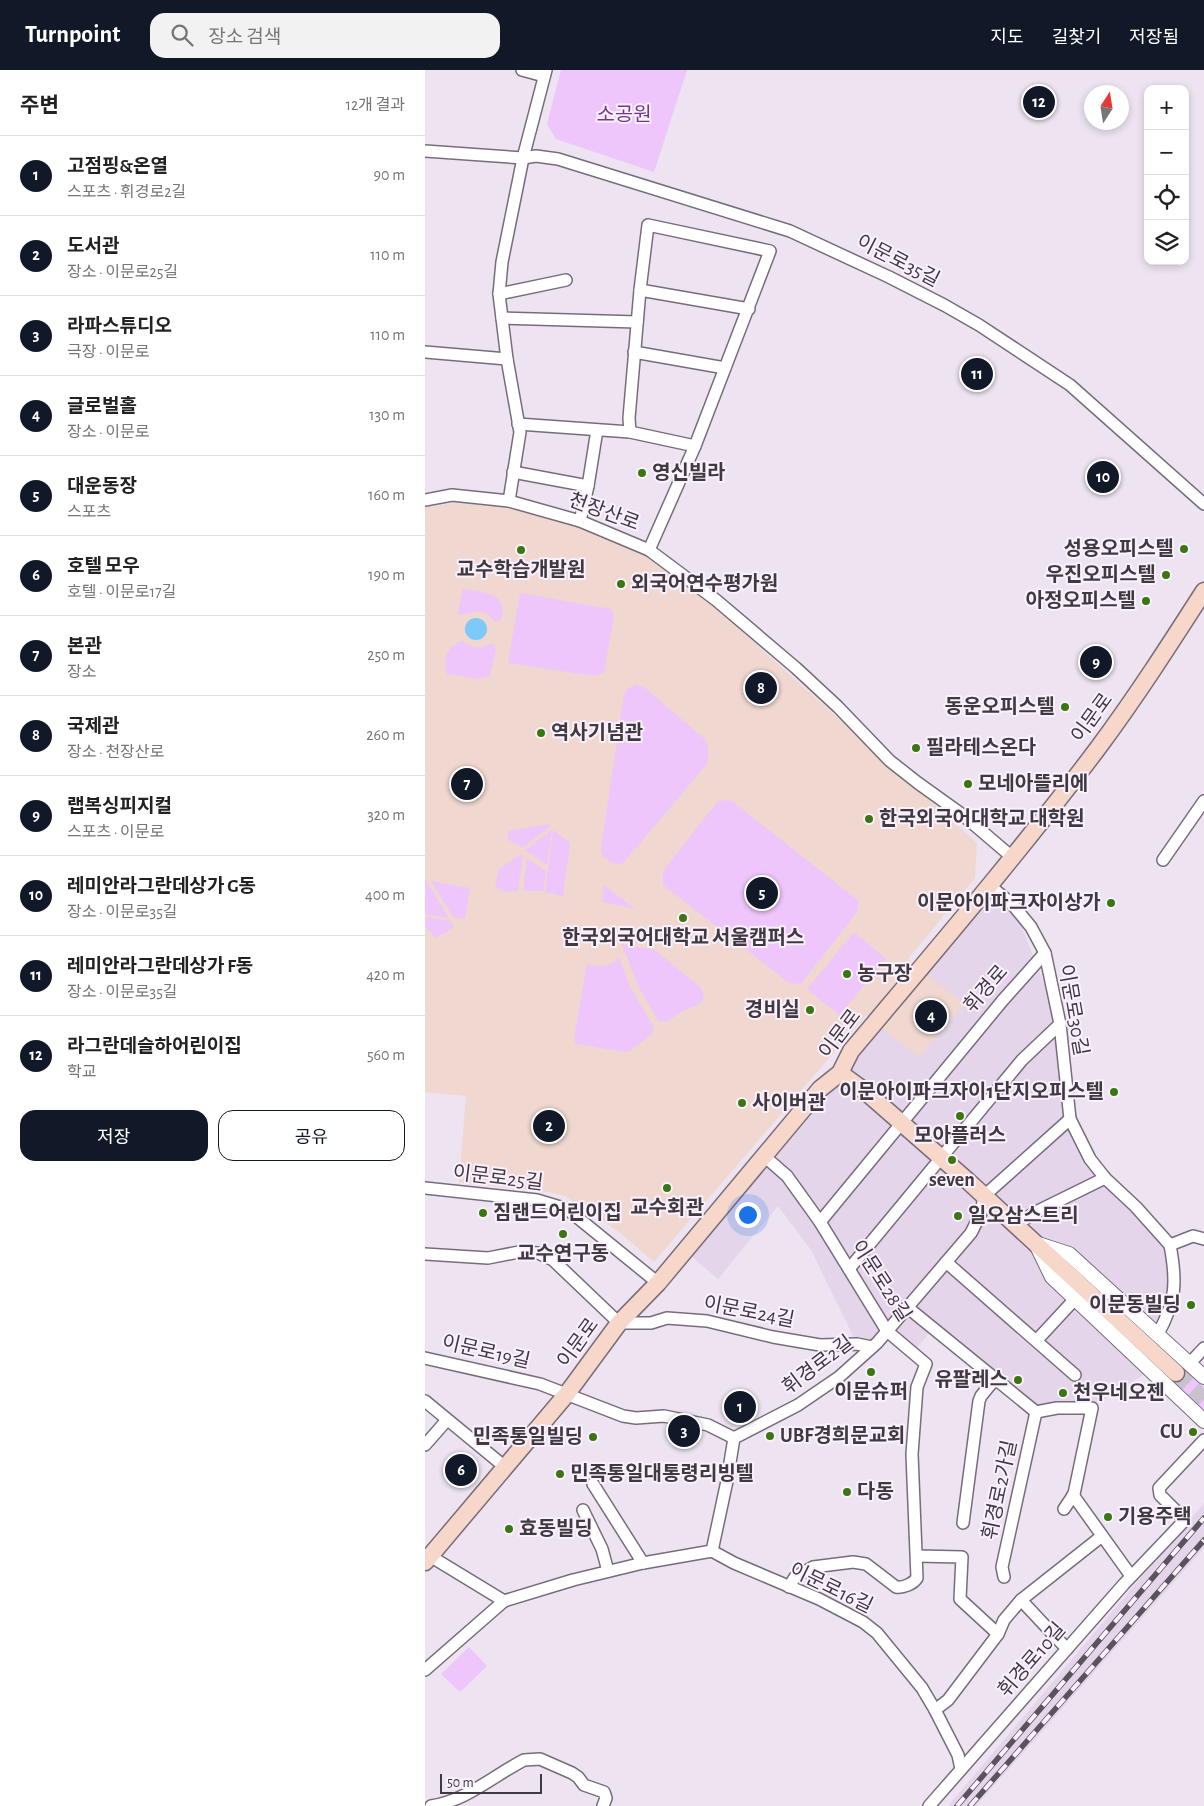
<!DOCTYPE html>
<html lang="ko">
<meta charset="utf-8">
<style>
body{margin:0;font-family:"Alegreya Sans","Noto Sans KR",sans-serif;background:#f2f2f2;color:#222}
.controls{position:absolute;right:15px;top:15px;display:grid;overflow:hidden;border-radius:10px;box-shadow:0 2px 8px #0003}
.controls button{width:45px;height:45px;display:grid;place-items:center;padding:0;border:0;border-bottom:1px solid #e0e0e0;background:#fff;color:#222;font:25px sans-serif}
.compass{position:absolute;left:659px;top:15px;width:45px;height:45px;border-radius:50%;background:#fff;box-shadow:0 2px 8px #0003;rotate:12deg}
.scale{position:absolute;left:15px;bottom:12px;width:102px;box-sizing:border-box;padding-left:5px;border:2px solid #3e3a40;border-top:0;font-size:14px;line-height:18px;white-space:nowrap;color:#3e3a40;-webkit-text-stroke:4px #fbf0fe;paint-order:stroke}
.you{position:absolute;left:322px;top:1144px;width:18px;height:18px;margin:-12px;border:4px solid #fff;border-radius:50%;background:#1a73e8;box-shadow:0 0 0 8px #1a73e833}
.badge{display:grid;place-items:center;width:32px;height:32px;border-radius:50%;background:#111827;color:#fff;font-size:16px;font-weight:700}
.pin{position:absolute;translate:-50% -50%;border:2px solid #fff;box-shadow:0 1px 5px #0006}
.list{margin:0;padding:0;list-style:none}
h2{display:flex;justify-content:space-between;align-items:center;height:65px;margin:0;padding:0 20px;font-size:21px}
h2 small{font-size:16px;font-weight:400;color:#767676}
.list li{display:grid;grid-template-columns:32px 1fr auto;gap:15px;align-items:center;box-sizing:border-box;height:80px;padding:0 20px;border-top:1px solid #e0e0e0}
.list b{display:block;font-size:19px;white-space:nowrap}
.list p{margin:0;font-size:16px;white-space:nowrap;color:#767676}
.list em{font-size:16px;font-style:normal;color:#767676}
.actions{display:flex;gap:10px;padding:15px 20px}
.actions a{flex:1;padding:11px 0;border:1px solid #111827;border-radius:15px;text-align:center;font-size:18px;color:#111827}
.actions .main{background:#111827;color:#fff}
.icon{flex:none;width:28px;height:28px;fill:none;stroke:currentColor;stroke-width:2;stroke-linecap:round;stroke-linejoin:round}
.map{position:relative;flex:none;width:779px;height:1736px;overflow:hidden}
header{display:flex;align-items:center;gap:30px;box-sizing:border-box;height:70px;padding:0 25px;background:#111827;color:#fff}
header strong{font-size:24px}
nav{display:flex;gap:28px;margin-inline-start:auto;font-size:18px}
.search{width:350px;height:45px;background:#f2f2f2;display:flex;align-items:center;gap:12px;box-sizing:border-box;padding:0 18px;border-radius:15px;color:#767676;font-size:19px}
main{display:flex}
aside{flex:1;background:#fff}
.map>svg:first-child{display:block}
</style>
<header>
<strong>Turnpoint</strong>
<div class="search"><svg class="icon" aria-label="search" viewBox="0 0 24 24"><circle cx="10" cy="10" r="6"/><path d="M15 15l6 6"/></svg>장소 검색</div>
<nav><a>지도</a><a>길찾기</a><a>저장됨</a></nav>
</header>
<main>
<aside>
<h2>주변<small>12개 결과</small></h2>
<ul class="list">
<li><span class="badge">1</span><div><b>고점핑&amp;온열</b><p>스포츠 · 휘경로2길</p></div><em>90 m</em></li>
<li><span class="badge">2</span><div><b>도서관</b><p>장소 · 이문로25길</p></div><em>110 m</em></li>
<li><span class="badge">3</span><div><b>라파스튜디오</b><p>극장 · 이문로</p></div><em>110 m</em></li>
<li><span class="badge">4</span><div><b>글로벌홀</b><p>장소 · 이문로</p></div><em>130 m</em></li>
<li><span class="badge">5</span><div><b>대운동장</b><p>스포츠</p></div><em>160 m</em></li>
<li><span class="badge">6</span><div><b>호텔 모우</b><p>호텔 · 이문로17길</p></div><em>190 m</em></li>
<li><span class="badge">7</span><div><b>본관</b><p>장소</p></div><em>250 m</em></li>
<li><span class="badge">8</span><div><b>국제관</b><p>장소 · 천장산로</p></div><em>260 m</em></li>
<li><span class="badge">9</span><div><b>랩복싱피지컬</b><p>스포츠 · 이문로</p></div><em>320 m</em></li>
<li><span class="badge">10</span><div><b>레미안라그란데상가 G동</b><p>장소 · 이문로35길</p></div><em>400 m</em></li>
<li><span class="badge">11</span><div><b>레미안라그란데상가 F동</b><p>장소 · 이문로35길</p></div><em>420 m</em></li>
<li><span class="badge">12</span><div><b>라그란데슬하어린이집</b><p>학교</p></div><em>560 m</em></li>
</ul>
<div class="actions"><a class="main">저장</a><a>공유</a></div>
</aside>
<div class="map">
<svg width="779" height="1736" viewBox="0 0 779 1736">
<rect width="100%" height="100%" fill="#ede3f1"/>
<!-- built -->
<g fill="#e4d5ea">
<polygon points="564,815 588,835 635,954 645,1049 680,1108 745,1175 750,1204 733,1264 749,1279 726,1300 667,1337 611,1342 508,1259 488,1282 462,1261 452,1273 432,1274 386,1180 353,1136 293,1209 260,1181"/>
<polygon points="779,1433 779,1478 551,1736 523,1736"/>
</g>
<!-- education -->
<polygon fill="#f0d7cf" points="40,431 89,438 152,455 193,472 244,496 552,773 550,808 483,889 539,934 494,987 441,945 229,1192 194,1162 140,1126 123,1122 34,1112 41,1026 0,1022 0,438"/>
<!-- green -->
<g fill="#eec6fc">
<polygon points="136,0 262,0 229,102 131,69 122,54"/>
<path d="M 38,519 C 58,522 85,523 76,550 L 70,552 C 54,535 54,543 34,545 L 33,541 Z"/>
<polygon points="95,523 186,539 189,546 179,602 174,605 169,606 83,593"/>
<path d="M 37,571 C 46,577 54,581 63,574 L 69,574 L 71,579 L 65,606 L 53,609 L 22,604 C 17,590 23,575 37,571 Z"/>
<polygon points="211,614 219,617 282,671 284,683 282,694 198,793 191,795 178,787 176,778 199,624 202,619"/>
<polygon points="299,730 307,731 434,831 432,842 376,914 364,913 238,815 238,801 292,732"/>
<polygon points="123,754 126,756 97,778 82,769 84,761"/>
<polygon points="127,760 122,795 100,780"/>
<polygon points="128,760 145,773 138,826 120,822"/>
<polygon points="95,785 98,785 93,821 76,822 76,819 70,818 74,799"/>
<polygon points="102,788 121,801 118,821 98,821"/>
<polygon points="0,809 24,848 0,844"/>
<polygon points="6,811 45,818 40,849 28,847"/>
<polygon points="179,815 210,839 177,832"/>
<polygon points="0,847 26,851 29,857 11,868 0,856"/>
<polygon points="429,862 461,889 414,945 382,919"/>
<polygon points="197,874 230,880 276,918 279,925 277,931 274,934 260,940 241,952 234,951 213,916"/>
<path d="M 194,887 L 205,917 L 229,957 L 227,964 L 205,981 L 200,982 L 151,974 L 149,968 L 162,894 C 174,897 186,898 194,887 Z"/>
<polygon points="759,1297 779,1317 779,1340 747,1309"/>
<polygon points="44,1577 62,1596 35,1622 16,1604"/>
</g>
<!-- water -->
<circle fill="#7dc9f9" cx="51" cy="559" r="11"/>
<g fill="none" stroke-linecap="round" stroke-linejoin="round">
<!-- secondary-tunnel -->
<polyline stroke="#cac1ce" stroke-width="16" stroke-dasharray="16 8" stroke-linecap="butt" points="751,1303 779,1329"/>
<defs>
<g id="minor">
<polyline points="97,0 119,6"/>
<polyline points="0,81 98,88 111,86 133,89 365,161 464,207 519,235 554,255 645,315 779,434"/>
<polyline points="215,220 324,239"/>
<polyline points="74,224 141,210"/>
<polyline points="77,248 212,252"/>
<polyline points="0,282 82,289"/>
<polyline points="209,282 300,298"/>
<polyline points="93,354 205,362 270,376"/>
<polyline points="205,362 204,348 215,220 223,155 345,181 270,376 224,480"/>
<polyline points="88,402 163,416"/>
<polyline points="0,430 27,425 84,431 155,451 224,480 291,530 371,598 413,637 465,691 493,713 539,746 587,787"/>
<polyline points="84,431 95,362 82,289 74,224 77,192 98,88 121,0"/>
<polyline points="155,451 163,416 172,360"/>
<polyline points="738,790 779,731"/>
<polyline points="564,815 588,835 606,857 620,883 635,954 645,1049 665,1089 680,1108 711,1137 745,1175"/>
<path d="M 339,1086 L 362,1106 L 395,1152 L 462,1261 L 501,1294 L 492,1317 L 487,1384 L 492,1508 C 488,1514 478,1518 471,1517 L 441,1494 L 428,1492 L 388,1497 L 370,1507 L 364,1517"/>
<polyline points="0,1118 112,1130 142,1139 233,1213"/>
<polyline points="395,1152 578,930 620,883"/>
<polyline points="590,1155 613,1141 680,1108"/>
<polyline points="745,1175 768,1166 779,1169"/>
<polyline points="0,1184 63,1188 94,1182 113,1183 128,1190 194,1253 226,1253 242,1248 282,1251 348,1267 395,1275 432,1274 447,1277"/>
<polyline points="521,1192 650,1305"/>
<polyline points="424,1199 597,990 635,954"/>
<polyline points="482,1237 611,1342 632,1338 667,1338 649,1424 639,1439"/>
<path d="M 733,1264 C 751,1231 752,1212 745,1175"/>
<polyline points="612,1270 650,1229"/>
<polyline points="0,1288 115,1314 198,1346 211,1348 239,1346 283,1355 309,1368"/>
<polyline points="765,1293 779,1278"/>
<polyline points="0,1331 80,1397"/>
<polyline points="0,1375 22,1350"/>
<polyline points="168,1414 218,1493"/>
<polyline points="648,1425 706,1506"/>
<polyline points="158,1440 177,1479 183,1501"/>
<polyline points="538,1453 554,1331 556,1326 570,1309"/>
<polyline points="287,1481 302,1411 309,1368 373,1335 414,1307 452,1273 546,1163 556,1143 559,1126 645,1049"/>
<polyline points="5,1486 79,1531 148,1510 218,1493 287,1481 309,1493 394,1529 438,1552 452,1563 497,1618 510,1640 533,1685 536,1699"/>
<polyline points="492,1486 537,1487 535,1529 573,1564"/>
<polyline points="579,1507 577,1497 611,1342"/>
<polyline points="596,1530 642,1579"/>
<polyline points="0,1600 79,1531"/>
<polyline points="510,1640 523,1630 573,1564 579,1550 596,1530 677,1466"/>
<path d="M 6,1736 C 41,1731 68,1706 99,1690 L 115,1689 L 147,1703 L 153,1707 L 159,1715 L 179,1722 L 181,1728 L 178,1736"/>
<polyline points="504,1736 699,1514 760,1450 735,1425 734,1418 779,1370"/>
</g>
<g id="tertiary">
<polyline points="610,1173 644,1184 779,1307"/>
<polyline points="612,1176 627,1207 779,1351"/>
</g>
<g id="secondary">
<polyline points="415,1003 441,1022 544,1112 751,1303"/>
<path d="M 0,1492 L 141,1325 L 194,1253 L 233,1213 L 395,1019 L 415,1003 L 426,981 C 510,881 595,782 673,678 C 711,627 745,574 779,521"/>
</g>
</defs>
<!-- minor casing -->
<use href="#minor" stroke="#776d7a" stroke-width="14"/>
<!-- tertiary casing -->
<use href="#tertiary" stroke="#776d7a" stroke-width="16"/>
<!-- secondary casing -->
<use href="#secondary" stroke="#776d7a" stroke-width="19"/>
<!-- minor -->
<use href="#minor" stroke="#fff" stroke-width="11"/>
<!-- tertiary -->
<use href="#tertiary" stroke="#fff" stroke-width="14"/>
<!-- secondary -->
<use href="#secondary" stroke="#f6d7ca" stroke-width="16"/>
<defs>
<g id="rail">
<polyline points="532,1736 779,1448"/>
<polyline points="545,1736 779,1470"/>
</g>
</defs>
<!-- rail casing -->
<use href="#rail" stroke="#59545b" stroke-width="5.5"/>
<!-- rail -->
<use href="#rail" stroke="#fbf0fe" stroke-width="4" stroke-dasharray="11" stroke-linecap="butt"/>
</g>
<!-- markers -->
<g fill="#3a7710" stroke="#fbf0fe" stroke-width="2">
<circle cx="217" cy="403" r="5"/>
<circle cx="759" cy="479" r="5"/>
<circle cx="96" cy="480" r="5"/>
<circle cx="741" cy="505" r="5"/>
<circle cx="196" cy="514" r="5"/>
<circle cx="721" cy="531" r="5"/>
<circle cx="640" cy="637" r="5"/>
<circle cx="116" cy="663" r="5"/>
<circle cx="491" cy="678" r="5"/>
<circle cx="543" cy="714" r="5"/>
<circle cx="444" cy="749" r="5"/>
<circle cx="686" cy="833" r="5"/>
<circle cx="258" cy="848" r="5"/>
<circle cx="422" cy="904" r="5"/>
<circle cx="385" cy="940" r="5"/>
<circle cx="689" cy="1022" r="5"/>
<circle cx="317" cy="1033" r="5"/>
<circle cx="535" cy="1046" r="5"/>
<circle cx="527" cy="1090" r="5"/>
<circle cx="242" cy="1118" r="5"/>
<circle cx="58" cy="1143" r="5"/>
<circle cx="533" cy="1146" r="5"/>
<circle cx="138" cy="1164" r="5"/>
<circle cx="766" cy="1235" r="5"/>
<circle cx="446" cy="1302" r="5"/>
<circle cx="593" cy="1310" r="5"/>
<circle cx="638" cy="1323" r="5"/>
<circle cx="768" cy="1362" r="5"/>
<circle cx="345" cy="1366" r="5"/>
<circle cx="168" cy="1367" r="5"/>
<circle cx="135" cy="1404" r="5"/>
<circle cx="422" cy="1422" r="5"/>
<circle cx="683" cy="1447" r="5"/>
<circle cx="84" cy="1459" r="5"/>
</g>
<g text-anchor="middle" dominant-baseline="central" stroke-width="4" stroke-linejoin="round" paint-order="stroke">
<!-- park labels -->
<g font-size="20" fill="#733985" stroke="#fbf0fe">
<text x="199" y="45">소공원</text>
</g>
<!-- street labels -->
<g font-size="20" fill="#3e3a40" stroke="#fbf0fe">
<text transform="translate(473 191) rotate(27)">이문로35길</text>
<text transform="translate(179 442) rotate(20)">천장산로</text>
<text transform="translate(667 648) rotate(-54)">이문로</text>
<text transform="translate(561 919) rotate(-49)">휘경로</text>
<text transform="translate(648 940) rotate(80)">이문로30길</text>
<text transform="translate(415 964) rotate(-53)">이문로</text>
<text transform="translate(73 1108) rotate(7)">이문로25길</text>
<text transform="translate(456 1211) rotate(57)">이문로28길</text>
<text transform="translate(324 1242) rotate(11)">이문로24길</text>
<text transform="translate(153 1273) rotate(-54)">이문로</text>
<text transform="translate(61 1282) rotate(13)">이문로19길</text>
<text transform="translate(393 1295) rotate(-37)">휘경로2길</text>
<text transform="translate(575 1420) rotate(-78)">휘경로2가길</text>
<text transform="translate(406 1518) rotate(26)">이문로16길</text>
<text transform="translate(607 1590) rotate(-49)">휘경로10길</text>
</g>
<!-- poi labels -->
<g font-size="20" font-weight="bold" fill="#3e3a40" stroke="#fbf0fe" text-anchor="start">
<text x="227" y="403">영신빌라</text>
<text x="749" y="479" text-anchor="end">성용오피스텔</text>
<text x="96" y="500" text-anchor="middle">교수학습개발원</text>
<text x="731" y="505" text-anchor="end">우진오피스텔</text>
<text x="206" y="514">외국어연수평가원</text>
<text x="711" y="531" text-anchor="end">아정오피스텔</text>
<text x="630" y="637" text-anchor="end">동운오피스텔</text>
<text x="126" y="663">역사기념관</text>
<text x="501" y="678">필라테스온다</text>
<text x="553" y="714">모네아뜰리에</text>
<text x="454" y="749">한국외국어대학교 대학원</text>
<text x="676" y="833" text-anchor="end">이문아이파크자이상가</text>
<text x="258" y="868" text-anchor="middle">한국외국어대학교 서울캠퍼스</text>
<text x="432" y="904">농구장</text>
<text x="375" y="940" text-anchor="end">경비실</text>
<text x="679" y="1022" text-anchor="end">이문아이파크자이1단지오피스텔</text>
<text x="327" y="1033">사이버관</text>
<text x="535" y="1066" text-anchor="middle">모아플러스</text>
<text x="527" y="1110" text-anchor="middle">seven</text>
<text x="242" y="1138" text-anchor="middle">교수회관</text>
<text x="68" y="1143">짐랜드어린이집</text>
<text x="543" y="1146">일오삼스트리</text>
<text x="138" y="1184" text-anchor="middle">교수연구동</text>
<text x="756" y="1235" text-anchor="end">이문동빌딩</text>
<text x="583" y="1310" text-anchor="end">유팔레스</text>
<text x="446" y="1322" text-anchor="middle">이문슈퍼</text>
<text x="648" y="1323">천우네오젠</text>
<text x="758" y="1362" text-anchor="end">CU</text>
<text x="355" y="1366">UBF경희문교회</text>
<text x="158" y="1367" text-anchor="end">민족통일빌딩</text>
<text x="145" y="1404">민족통일대통령리빙텔</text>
<text x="432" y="1422">다동</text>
<text x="693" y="1447">기용주택</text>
<text x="94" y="1459">효동빌딩</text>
</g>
</g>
</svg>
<div class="controls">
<button>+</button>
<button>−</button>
<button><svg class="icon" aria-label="locate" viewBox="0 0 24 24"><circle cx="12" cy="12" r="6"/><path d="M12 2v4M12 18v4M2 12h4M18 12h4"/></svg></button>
<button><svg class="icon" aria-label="layers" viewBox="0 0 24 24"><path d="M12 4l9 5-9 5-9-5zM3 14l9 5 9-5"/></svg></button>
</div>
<svg class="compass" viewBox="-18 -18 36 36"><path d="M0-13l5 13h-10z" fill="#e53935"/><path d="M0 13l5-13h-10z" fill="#767676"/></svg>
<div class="scale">50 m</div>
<div class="you"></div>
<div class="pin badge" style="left:315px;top:1337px">1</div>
<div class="pin badge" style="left:124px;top:1056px">2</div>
<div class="pin badge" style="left:259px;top:1361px">3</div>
<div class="pin badge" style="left:506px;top:946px">4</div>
<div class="pin badge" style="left:337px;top:823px">5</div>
<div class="pin badge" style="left:36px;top:1400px">6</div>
<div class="pin badge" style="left:42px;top:714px">7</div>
<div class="pin badge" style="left:336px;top:618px">8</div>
<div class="pin badge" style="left:671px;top:592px">9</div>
<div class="pin badge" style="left:678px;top:407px">10</div>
<div class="pin badge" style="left:552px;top:304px">11</div>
<div class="pin badge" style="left:614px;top:32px">12</div>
</div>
</main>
